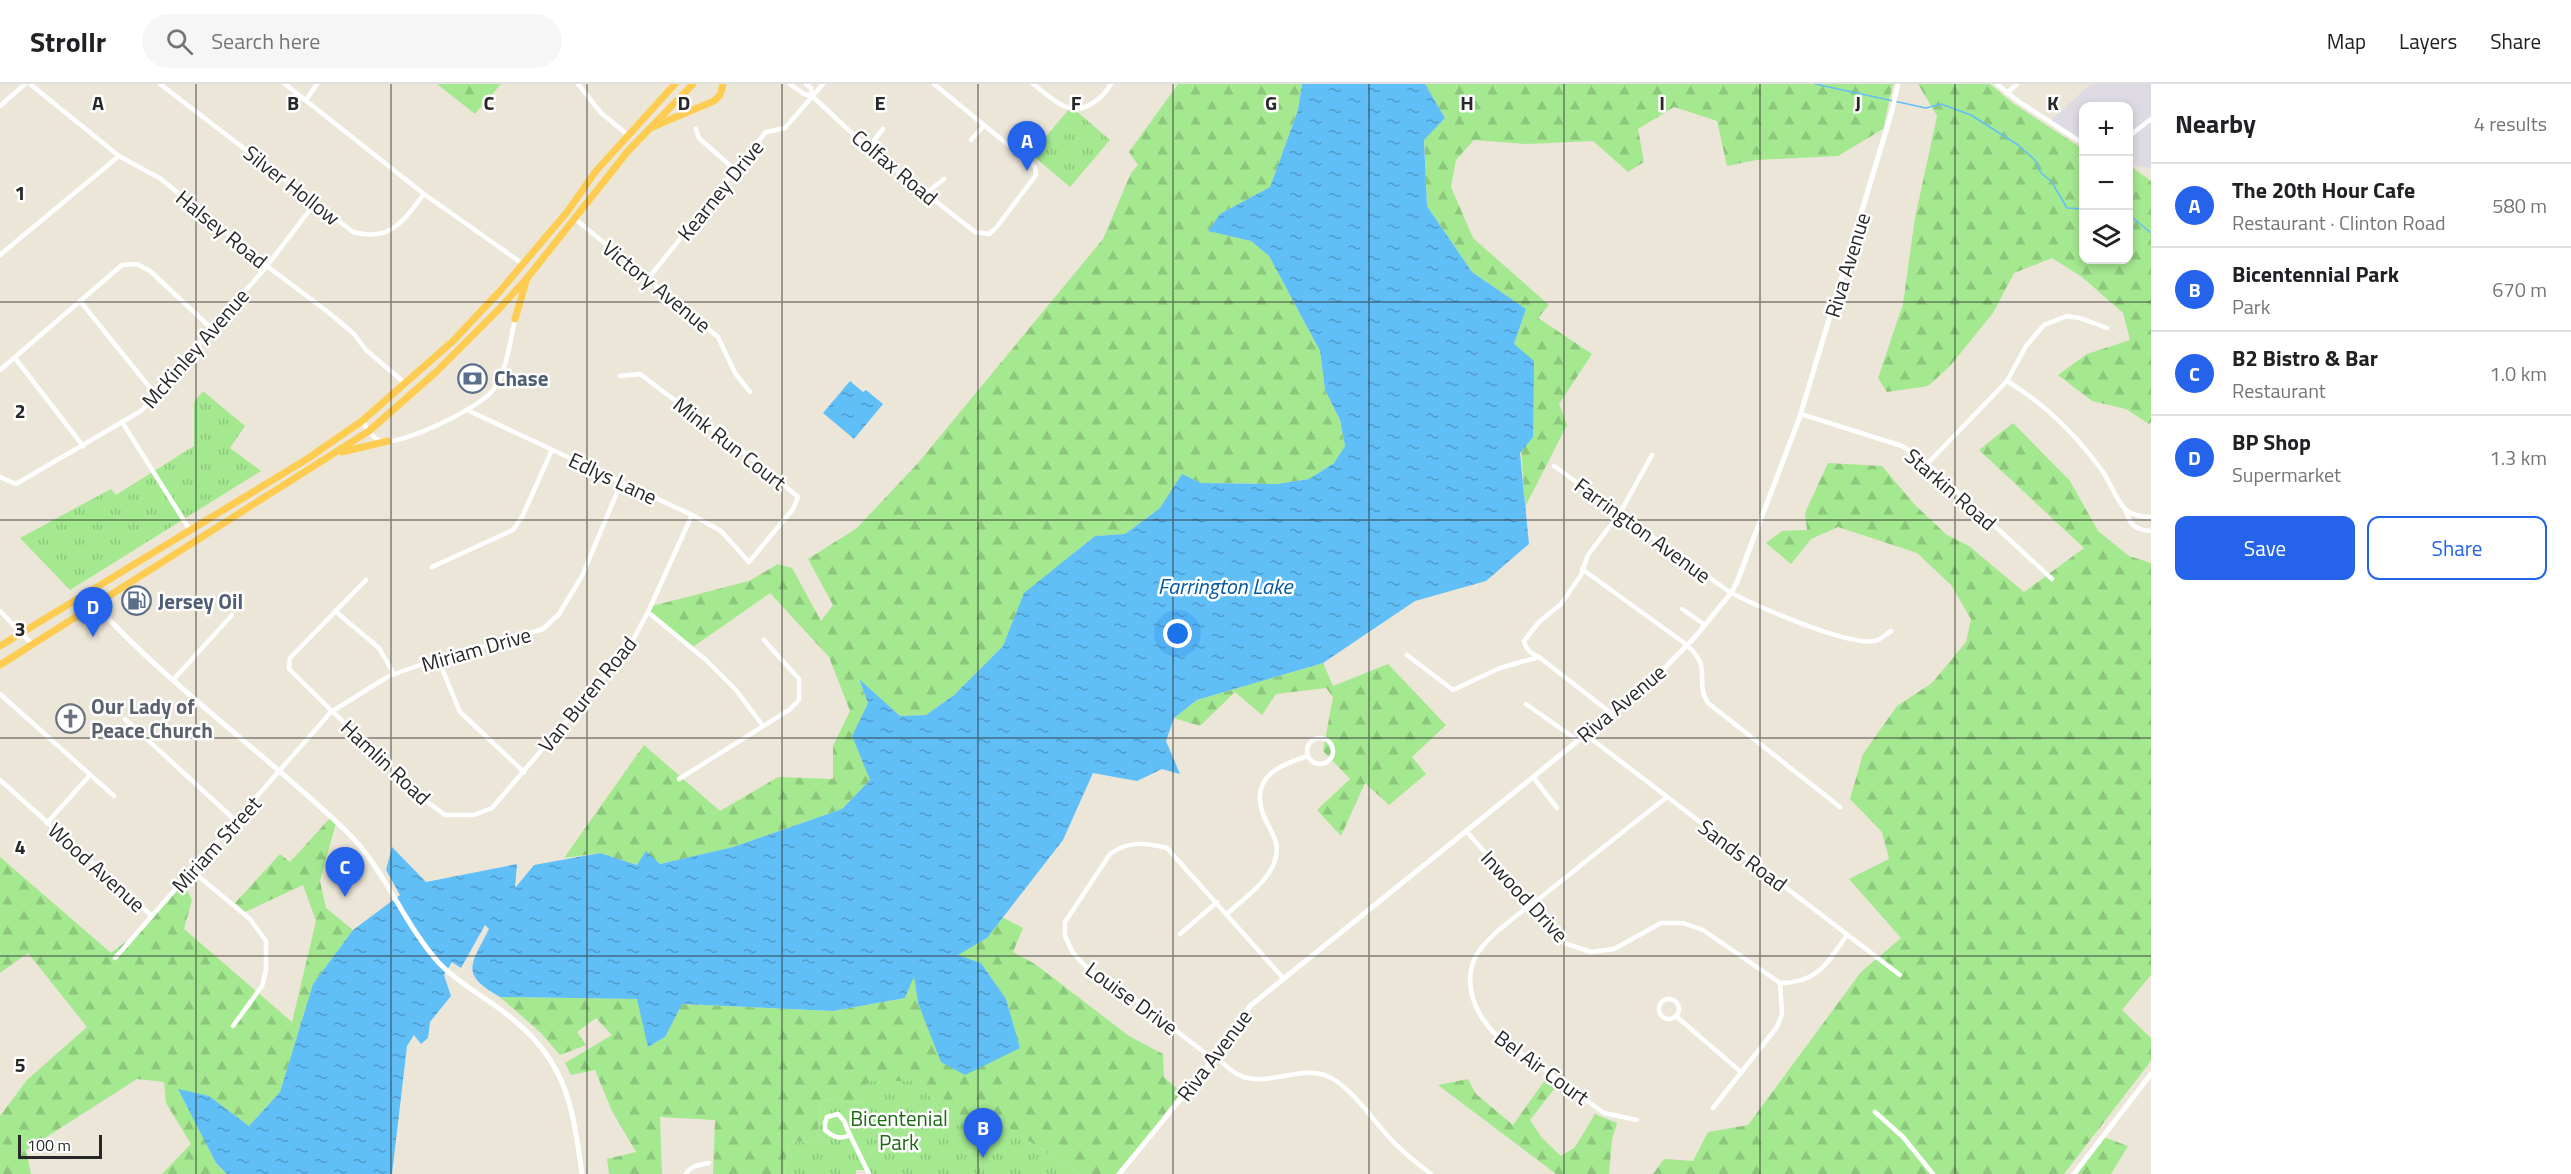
<!DOCTYPE html>
<meta charset="utf-8">
<style>
body{margin:0;font-family:"Titillium Web",sans-serif;background:#f6f6f6;color:#202124}
.controls{position:absolute;right:18px;top:18px;display:grid;overflow:hidden;border-radius:12px;box-shadow:0 3px 9px #0003}
.controls button{width:54px;height:54px;display:grid;place-items:center;padding:0;border:0;border-bottom:2px solid #e0e0e0;background:#fff;color:#202124;font:30px sans-serif}
.scale{position:absolute;left:18px;bottom:15px;width:84px;box-sizing:border-box;padding-left:6px;border:3px solid #282828;border-top:0;font-size:16px;line-height:21px;white-space:nowrap;color:#282828;-webkit-text-stroke:4px #fff;paint-order:stroke}
.you{position:absolute;left:1178px;top:550px;width:21px;height:21px;margin:-15px;border:4px solid #fff;border-radius:50%;background:#1a73e8;box-shadow:0 0 0 9px #1a73e833}
.badge{display:grid;place-items:center;width:39px;height:39px;border-radius:50%;background:#2563eb;color:#fff;font-size:20px;font-weight:700}
.pin{position:absolute;translate:-50% -50px;filter:drop-shadow(0 2px 3px #0008)}
.pin::after{content:'';position:absolute;top:32px;width:21px;height:18px;background:inherit;clip-path:polygon(0 0,100% 0,50% 100%)}
.list{margin:0;padding:0;list-style:none}
h2{display:flex;justify-content:space-between;align-items:center;height:78px;margin:0;padding:0 24px;font-size:26px}
h2 small{font-size:20px;font-weight:400;color:#757577}
.list li{display:grid;grid-template-columns:39px 1fr auto;gap:18px;align-items:center;box-sizing:border-box;height:84px;padding:0 24px;border-top:2px solid #e0e0e0}
.list b{display:block;font-size:22px;white-space:nowrap}
.list p{margin:0;font-size:20px;white-space:nowrap;color:#757577}
.list em{font-size:20px;font-style:normal;color:#757577}
.actions{display:flex;gap:12px;padding:18px 24px}
.actions a{flex:1;padding:14px 0;border:2px solid #2563eb;border-radius:12px;text-align:center;font-size:21px;color:#2563eb}
.actions .main{background:#2563eb;color:#fff}
.icon{flex:none;width:33px;height:33px;fill:none;stroke:currentColor;stroke-width:2;stroke-linecap:round;stroke-linejoin:round}
.map{position:relative;flex:none;width:2151px;height:1090px;overflow:hidden}
header{display:flex;align-items:center;gap:36px;box-sizing:border-box;height:84px;padding:0 30px;background:#fff;border-bottom:2px solid #e0e0e0}
header strong{font-size:28px}
nav{display:flex;gap:33px;margin-inline-start:auto;font-size:21px}
.search{width:420px;height:54px;background:#f6f6f6;display:flex;align-items:center;gap:15px;box-sizing:border-box;padding:0 21px;border-radius:33px;color:#757577;font-size:22px}
main{display:flex}
aside{flex:1;background:#fff}
.map>svg:first-child{display:block}
</style>
<header>
<strong>Strollr</strong>
<div class="search"><svg class="icon" aria-label="search" viewBox="0 0 24 24"><circle cx="10" cy="10" r="6"/><path d="M15 15l6 6"/></svg>Search here</div>
<nav><a>Map</a><a>Layers</a><a>Share</a></nav>
</header>
<main>
<div class="map">
<svg width="2151" height="1090" viewBox="0 0 2151 1090">
<defs>
<pattern id="grass-tufts" width="24" height="20" patternUnits="userSpaceOnUse" patternTransform="scale(1.5)"><rect width="24" height="20" fill="#a4e890"/><path d="M3 7l-1-3M5 7V3M7 7l1-3M15 17l-1-3M17 17v-4M19 17l1-3" fill="none" stroke="#8dc77c"/></pattern>
<pattern id="forest-firs" width="22" height="20" patternUnits="userSpaceOnUse" patternTransform="scale(1.5)"><rect width="22" height="20" fill="#a4e890"/><path d="M5 1l3.5 6h-7zM16 11l3.5 6h-7z" fill="#8dc77c"/></pattern>
<pattern id="water-ripples" width="26" height="14" patternUnits="userSpaceOnUse" patternTransform="scale(1.5)"><rect width="26" height="14" fill="#61bff8"/><path d="M2 4q2-2 4 0t4 0M15 11q2-2 4 0t4 0" fill="none" stroke="#509bc9"/></pattern>
</defs>
<rect width="100%" height="100%" fill="#ece6d8"/>
<!-- industrial -->
<polygon fill="#dedae4" points="2091,0 2151,0 2151,84 2129,80 2128,22 2084,22 2083,61 2048,39"/>
<!-- grass -->
<g fill="url(#grass-tufts)">
<polygon points="1070,24 1074,25 1110,56 1070,103 1031,70"/>
<polygon points="203,307 245,342 230,364 261,387 70,506 20,454 111,405 116,411 194,362 194,318"/>
<polygon points="867,997 920,997 940,1026 962,1033 976,1062 988,1062 1004,1041 1080,1090 867,1090 867,1086 856,1086 856,1090 784,1090 788,1058 817,1057 821,1016 864,1019"/>
</g>
<!-- forest -->
<g fill="url(#forest-firs)">
<polygon points="437,0 501,0 475,30"/>
<polygon points="1178,0 1302,0 1298,26 1270,103 1220,130 1209,147 1251,157 1269,172 1320,267 1325,306 1340,336 1345,362 1334,379 1309,395 1277,400 1201,399 1182,391 1160,424 1125,450 1095,452 1025,509 1003,562 954,611 926,631 900,632 859,596 868,619 852,652 870,696 842,725 733,763 660,780 637,781 600,769 564,774 644,661 720,727 778,693 833,695 833,662 850,627 829,573 770,509 690,565 649,530 652,522 749,497 778,480 792,484 821,537 833,521 808,475 857,444 918,379 1103,155 1131,89 1138,81 1129,68"/>
<polygon points="1425,0 1893,0 1883,45 1838,72 1756,76 1727,82 1717,37 1674,23 1638,45 1644,78 1628,88 1593,57 1527,60 1474,56 1456,76 1451,103 1473,154 1549,221 1538,234 1592,270 1559,320 1567,341 1525,423 1514,260 1526,225 1472,188 1427,122 1424,55 1445,34"/>
<polygon points="1918,0 1990,0 2014,20 2083,65 2084,176 2128,176 2129,81 2151,97 2151,338 2149,340 2126,325 2092,317 2058,291 2087,270 2130,256 2123,229 2082,193 2052,174 2014,189 1993,229 1950,282 1928,302 1887,308 1878,294 1903,220 1915,134 1937,32"/>
<polygon points="2013,339 2070,397 2098,447 2129,472 2151,479 2151,891 2122,926 2151,954 2151,977 2064,1090 1653,1090 1664,1075 1693,1077 1708,1048 1748,1041 1861,888 1901,854 1849,795 1889,775 1882,748 1850,715 1863,670 1897,622 1932,599 1966,558 1971,535 1951,501 1917,469 1838,443 1811,455 1791,480 1766,459 1782,447 1807,446 1805,429 1828,379 1882,382 1915,421 1947,451 1969,462 2024,508 2084,464 1979,366"/>
<polygon points="1323,579 1333,602 1388,580 1446,641 1412,673 1426,690 1389,721 1365,699 1341,752 1317,726 1350,695 1323,667 1333,613 1326,604 1276,610 1262,631 1235,608 1200,642 1174,634 1197,616"/>
<polygon points="330,734 336,739 320,797 326,824 353,846 313,900 280,1008 249,1042 209,1012 179,1006 216,1079 227,1090 162,1090 191,1060 166,1019 164,998 137,995 26,1066 31,1090 0,1090 0,1032 27,996 87,943 28,869 0,889 0,773 111,869 145,843 182,796 192,816 184,845 292,938 316,837 303,801 245,828 235,819 280,770 290,778"/>
<polygon points="1002,833 1023,844 1013,868 1035,880 1129,952 1163,970 1164,993 1181,1008 1120,1090 1080,1090 1004,1041 988,1062 976,1062 962,1033 940,1026 920,997 867,997 865,1019 821,1016 817,1057 788,1058 784,1090 713,1090 715,1036 660,1033 662,1090 609,1090 607,1075 636,1068 612,1027 595,986 571,991 565,979 612,951 596,934 577,948 586,961 560,971 540,948 500,913 638,915 648,963 665,953 681,920 833,927 905,914 914,891 918,919 1019,964 1006,915 981,879 957,871 987,854"/>
<polygon points="1468,995 1476,1010 1513,1041 1545,996 1555,1004 1530,1036 1542,1054 1561,1072 1575,1063 1595,1030 1617,1039 1612,1056 1609,1090 1556,1090 1438,1001"/>
<polygon points="2101,1052 2128,1062 2111,1090 2073,1090"/>
</g>
<!-- water -->
<g fill="url(#water-ripples)">
<path d="M 1302,0 L 1425,0 L 1445,34 L 1424,56 L 1427,122 L 1472,188 L 1526,225 L 1514,260 L 1534,277 L 1533,353 L 1520,369 L 1529,460 L 1486,497 L 1415,517 L 1323,579 L 1197,616 L 1174,634 L 1166,657 L 1180,690 L 1162,685 L 1137,697 L 1093,689 L 1063,756 L 987,854 L 958,871 L 981,879 L 1006,915 L 1020,964 L 965,991 L 941,978 L 918,919 L 914,892 L 905,914 L 833,927 L 682,920 L 665,953 L 648,963 L 637,915 L 500,913 C 459,890 471,881 489,845 L 485,841 L 461,884 L 452,878 L 444,891 L 451,912 L 430,938 L 428,954 L 421,960 L 414,951 L 407,962 L 392,1090 L 227,1090 L 216,1079 L 178,1005 L 209,1012 L 249,1042 L 280,1008 L 313,900 L 353,846 L 400,811 L 386,786 L 392,763 L 426,798 L 517,780 L 515,804 L 534,781 L 600,769 L 637,781 L 646,767 L 660,780 L 733,763 L 842,725 L 870,696 L 852,652 L 868,619 L 859,595 L 900,632 L 926,631 L 954,611 L 1003,562 L 1024,509 L 1095,452 L 1125,450 L 1160,424 L 1182,390 L 1201,399 L 1277,400 L 1309,395 L 1334,379 L 1345,362 L 1340,336 L 1325,306 L 1320,267 L 1269,172 L 1251,157 L 1208,147 L 1220,130 L 1270,103 L 1298,26 Z"/>
<polygon points="850,297 863,308 866,306 883,320 854,355 823,329"/>
</g>
<g fill="none" stroke-linecap="round" stroke-linejoin="round">
<!-- stream -->
<g stroke="#61bff8" stroke-width="1.5">
<polyline points="1815,0 1926,24 1941,20 1971,31 2018,61 2034,75 2041,89 2051,97 2067,124 2084,125"/>
<polyline points="2128,130 2151,149"/>
</g>
<!-- minor -->
<g stroke="#fff" stroke-width="4.5">
<polyline points="30,0 119,72 161,95 267,182 328,228 354,250 366,266 406,300"/>
<path d="M 160,0 L 353,148 C 391,158 403,137 424,110"/>
<polyline points="285,0 424,110 523,180"/>
<polyline points="578,0 601,29 628,51"/>
<polyline points="790,0 804,10 812,12"/>
<polyline points="806,0 811,4 812,12 868,64 975,148 989,150 996,144 1036,91 1035,83 934,0"/>
<path d="M 1033,0 C 1043,7 1053,17 1064,22 C 1083,31 1102,15 1111,0"/>
<polyline points="1997,0 2018,17 2084,60"/>
<polyline points="2007,9 2017,0"/>
<polyline points="306,16 317,0"/>
<polyline points="0,22 25,0"/>
<polyline points="1892,27 1898,0"/>
<polyline points="696,45 699,54 735,86"/>
<polyline points="2128,53 2151,35"/>
<polyline points="971,56 984,41"/>
<polyline points="868,64 883,45"/>
<polyline points="925,110 944,95"/>
<polyline points="574,134 718,253 735,289 750,308"/>
<polyline points="0,171 119,72"/>
<polyline points="647,196 766,48 785,44 823,0"/>
<polyline points="80,217 155,310"/>
<polyline points="15,274 83,362"/>
<polyline points="0,286 122,181 137,180 150,187 212,245"/>
<path d="M 2007,297 C 2045,320 2075,350 2101,385 C 2110,397 2115,414 2125,425 C 2131,431 2143,433 2151,433"/>
<polyline points="467,326 692,431 721,447 749,478 793,425 798,413 763,383 640,290 620,292"/>
<polyline points="1801,330 1902,362 1920,373 2052,495"/>
<path d="M 362,337 C 367,344 372,354 381,357 C 402,362 481,323 493,306 C 507,287 510,258 515,235"/>
<polyline points="122,338 190,446"/>
<polyline points="1927,380 2007,297 2026,262 2044,241 2067,232 2080,234 2107,244"/>
<path d="M 1554,382 L 1731,509 C 1759,523 1847,562 1875,557 C 1881,556 1886,550 1891,547"/>
<polyline points="0,393 16,400 141,327 267,182 315,119"/>
<path d="M 2126,426 C 2129,441 2136,446 2151,447"/>
<polyline points="432,483 513,446 522,433 552,366"/>
<path d="M 1582,485 L 1687,561 C 1693,567 1699,573 1701,581 C 1704,594 1699,606 1708,619 L 1840,723"/>
<polyline points="366,496 290,574 289,585 418,711 445,731 474,731 492,724 628,565 648,528 692,431"/>
<polyline points="1682,525 1705,541"/>
<polyline points="0,527 32,560"/>
<polyline points="335,527 379,564 394,590"/>
<polyline points="648,528 706,576 736,606 763,642"/>
<polyline points="1407,571 1453,606 1500,584 1539,573"/>
<polyline points="438,575 460,628 524,688"/>
<polyline points="174,595 232,531"/>
<polyline points="0,610 114,712"/>
<polyline points="1526,620 1577,656"/>
<path d="M 1611,629 L 1539,573 C 1532,570 1525,565 1524,557 L 1539,538 L 1561,520 L 1581,491 L 1588,471 L 1620,429 L 1652,371"/>
<polyline points="125,635 236,737"/>
<polyline points="1585,650 1900,891"/>
<circle cx="1320" cy="667" r="13"/>
<polyline points="1533,693 1557,724"/>
<polyline points="679,695 789,626 799,616 799,595 764,556"/>
<polyline points="0,696 152,832"/>
<polyline points="47,739 90,691"/>
<polyline points="1467,748 1564,859 1591,868 1614,865 1661,839 1683,839 1703,846 1780,899"/>
<polyline points="192,787 250,835 266,857 266,886 262,902 233,942"/>
<path d="M 1227,830 C 1242,816 1267,799 1274,779 C 1283,756 1268,747 1262,727 C 1251,692 1282,680 1308,672"/>
<polyline points="1180,850 1217,818"/>
<polyline points="115,874 331,628 389,592 420,581 543,545 559,530 582,492 621,399"/>
<path d="M 1780,899 C 1818,899 1827,879 1847,851"/>
<circle cx="1669" cy="925" r="10"/>
<polyline points="1676,932 1741,988"/>
<path d="M 1215,972 C 1223,979 1231,988 1241,992 C 1268,1003 1299,981 1327,992 C 1348,1000 1372,1034 1386,1050 C 1399,1065 1415,1078 1431,1090"/>
<path d="M 1213,975 L 1128,910 L 1087,884 L 1073,869 L 1065,852 L 1065,838 L 1110,770 C 1129,756 1145,759 1167,764 L 1284,895"/>
<polyline points="1713,1024 1777,943 1782,930 1780,899"/>
<polyline points="1875,1028 1903,1053 1933,1090"/>
<path d="M 838,1030 L 844,1037 L 850,1051 C 840,1056 833,1053 825,1046 L 825,1039 L 827,1033 Z"/>
<path d="M 1637,1036 L 1604,1029 L 1496,951 C 1477,932 1463,904 1474,876 C 1484,852 1524,827 1545,810 C 1585,778 1626,745 1667,713"/>
<polyline points="850,1051 869,1090"/>
<path d="M 686,1090 C 692,1081 699,1081 709,1079"/>
</g>
<!-- tertiary -->
<g stroke="#fff" stroke-width="5">
<path d="M 86,510 C 160,596 262,666 345,746 C 385,784 402,838 439,879 C 461,902 491,916 515,937 C 568,981 573,1026 582,1090"/>
<polyline points="1119,1090 1207,983 1250,922 1653,596 1695,553 1731,509 1737,498 1799,335 1892,27"/>
<polyline points="2074,1090 2151,990"/>
</g>
<!-- trunk -->
<g stroke="#fecc50" stroke-width="7">
<polyline points="650,44 714,17 720,11 723,0"/>
<polyline points="515,235 527,194"/>
<polyline points="342,368 388,357"/>
<polyline points="0,562 307,375 362,337 453,257 500,207 567,128 596,87 675,0"/>
<polyline points="0,581 369,347 436,288 499,225 528,193 628,67 693,0"/>
</g>
</g>
<!-- grid -->
<path fill="none" stroke="#282828" stroke-width="1.5" stroke-opacity="0.55" d="M 196,0 L 196,1090M 391,0 L 391,1090M 587,0 L 587,1090M 782,0 L 782,1090M 978,0 L 978,1090M 1173,0 L 1173,1090M 1369,0 L 1369,1090M 1564,0 L 1564,1090M 1760,0 L 1760,1090M 1955,0 L 1955,1090M 0,218 L 2151,218M 0,436 L 2151,436M 0,654 L 2151,654M 0,872 L 2151,872"/>
<!-- icons -->
<defs>
<symbol id="bank-ring" viewBox="-11 -11 22 22"><circle r="9.5" fill="#fff" stroke="#5c6f8a" stroke-width="1.5"/><path d="M-6-4H6V4H-6ZM0-2.3a2.3 2.3 0 1 0 0 4.6a2.3 2.3 0 1 0 0-4.6Z" fill="#5c6f8a"/></symbol>
<symbol id="fuel-ring" viewBox="-11 -11 22 22"><circle r="9.5" fill="#fff" stroke="#5c6f8a" stroke-width="1.5"/><path d="M-5.5-6h7V0h2V4h1.3V-2.5L3-4.5l.8-.8L6-3V5H2.5V1h-1V6h-7ZM-4.2-4.7v3.2H.2V-4.7Z" fill="#5c6f8a"/></symbol>
<symbol id="church-ring" viewBox="-11 -11 22 22"><circle r="9.5" fill="#fff" stroke="#6b7280" stroke-width="1.5"/><path d="M-1.2-6h2.4v3.5h3.3v2.4h-3.3V6h-2.4V-.1h-3.3v-2.4h3.3Z" fill="#6b7280"/></symbol>
</defs>
<g fill-rule="evenodd">
<use href="#bank-ring" x="456" y="278" width="33" height="33"/>
<use href="#fuel-ring" x="120" y="500" width="33" height="33"/>
<use href="#church-ring" x="54" y="618" width="33" height="33"/>
</g>
<g text-anchor="middle" dominant-baseline="central" stroke-width="5" stroke-linejoin="round" paint-order="stroke">
<!-- street labels -->
<g font-size="21" fill="#282828" stroke="#fff">
<text transform="translate(895 83) rotate(40)">Colfax Road</text>
<text transform="translate(292 101) rotate(38)">Silver Hollow</text>
<text transform="translate(720 106) rotate(-51)">Kearney Drive</text>
<text transform="translate(222 145) rotate(39)">Halsey Road</text>
<text transform="translate(1847 181) rotate(-73)">Riva Avenue</text>
<text transform="translate(657 202) rotate(39)">Victory Avenue</text>
<text transform="translate(195 264) rotate(-49)">McKinley Avenue</text>
<text transform="translate(730 359) rotate(38)">Mink Run Court</text>
<text transform="translate(613 394) rotate(25)">Edlys Lane</text>
<text transform="translate(1951 405) rotate(41)">Starkin Road</text>
<text transform="translate(1643 446) rotate(36)">Farrington Avenue</text>
<text transform="translate(476 565) rotate(-16)">Miriam Drive</text>
<text transform="translate(587 610) rotate(-51)">Van Buren Road</text>
<text transform="translate(1621 619) rotate(-40)">Riva Avenue</text>
<text transform="translate(386 678) rotate(43)">Hamlin Road</text>
<text transform="translate(216 760) rotate(-48)">Miriam Street</text>
<text transform="translate(1743 771) rotate(37)">Sands Road</text>
<text transform="translate(97 783) rotate(42)">Wood Avenue</text>
<text transform="translate(1525 812) rotate(47)">Inwood Drive</text>
<text transform="translate(1132 914) rotate(36)">Louise Drive</text>
<text transform="translate(1214 971) rotate(-53)">Riva Avenue</text>
<text transform="translate(1542 983) rotate(36)">Bel Air Court</text>
</g>
<!-- service labels -->
<g font-size="21" font-weight="bold" fill="#4e5e75" stroke="#fff" text-anchor="start">
<text x="494" y="294">Chase</text>
<text x="158" y="517">Jersey Oil</text>
</g>
<!-- worship labels -->
<g font-size="21" font-weight="bold" fill="#5b616d" stroke="#fff" text-anchor="start">
<text x="91" y="622">Our Lady of<tspan x="91" dy="24">Peace Church</tspan></text>
</g>
<!-- park labels -->
<g font-size="21" fill="#1c6a13" stroke="#fff">
<text x="899" y="1034">Bicentenial<tspan x="899" dy="24">Park</tspan></text>
</g>
<!-- water labels -->
<g font-size="22" font-style="italic" fill="#0259a2" stroke="#fff">
<text x="1225" y="502">Farrington Lake</text>
</g>
</g>
<g font-size="20" text-anchor="middle" font-weight="bold" fill="#282828" stroke="#fff" stroke-width="5" stroke-linejoin="round" paint-order="stroke">
<text x="98" y="26">A</text>
<text x="293" y="26">B</text>
<text x="489" y="26">C</text>
<text x="684" y="26">D</text>
<text x="880" y="26">E</text>
<text x="1076" y="26">F</text>
<text x="1271" y="26">G</text>
<text x="1467" y="26">H</text>
<text x="1662" y="26">I</text>
<text x="1858" y="26">J</text>
<text x="2053" y="26">K</text>
<text x="20" y="116">1</text>
<text x="20" y="334">2</text>
<text x="20" y="552">3</text>
<text x="20" y="770">4</text>
<text x="20" y="988">5</text>
</g>
</svg>
<div class="controls">
<button>+</button>
<button>−</button>
<button><svg class="icon" aria-label="layers" viewBox="0 0 24 24"><path d="M12 4l9 5-9 5-9-5zM3 14l9 5 9-5"/></svg></button>
</div>
<div class="scale">100 m</div>
<div class="you"></div>
<div class="pin badge" style="left:1027px;top:87px">A</div>
<div class="pin badge" style="left:983px;top:1074px">B</div>
<div class="pin badge" style="left:345px;top:813px">C</div>
<div class="pin badge" style="left:93px;top:553px">D</div>
</div>
<aside>
<h2>Nearby<small>4 results</small></h2>
<ul class="list">
<li><span class="badge">A</span><div><b>The 20th Hour Cafe</b><p>Restaurant · Clinton Road</p></div><em>580 m</em></li>
<li><span class="badge">B</span><div><b>Bicentennial Park</b><p>Park</p></div><em>670 m</em></li>
<li><span class="badge">C</span><div><b>B2 Bistro &amp; Bar</b><p>Restaurant</p></div><em>1.0 km</em></li>
<li><span class="badge">D</span><div><b>BP Shop</b><p>Supermarket</p></div><em>1.3 km</em></li>
</ul>
<div class="actions"><a class="main">Save</a><a>Share</a></div>
</aside>
</main>
